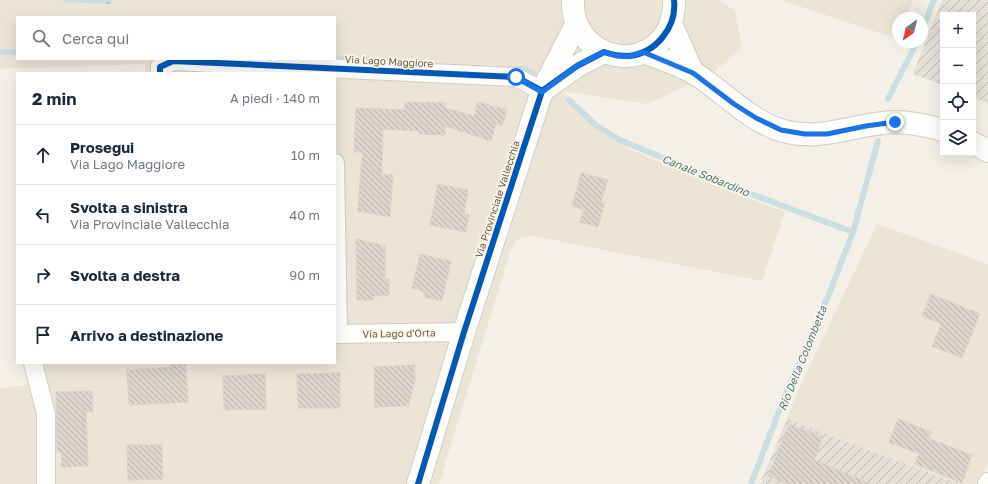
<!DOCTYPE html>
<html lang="it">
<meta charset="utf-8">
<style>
body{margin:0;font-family:"Golos Text",sans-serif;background:#f2f2f3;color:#1f2937}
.controls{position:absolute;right:12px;top:12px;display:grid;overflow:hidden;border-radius:0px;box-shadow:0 4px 16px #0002}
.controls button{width:36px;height:36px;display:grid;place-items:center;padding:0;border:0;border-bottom:1px solid #e0e1e3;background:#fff;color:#1f2937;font:20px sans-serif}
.compass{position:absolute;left:892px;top:12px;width:36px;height:36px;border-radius:50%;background:#fff;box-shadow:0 4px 16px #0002;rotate:214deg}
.stop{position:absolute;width:12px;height:12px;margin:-9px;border:3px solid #1a73e8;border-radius:50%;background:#fff}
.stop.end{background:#1a73e8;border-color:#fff;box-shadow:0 1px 4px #0008}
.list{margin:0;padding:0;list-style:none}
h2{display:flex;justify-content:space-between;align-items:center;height:52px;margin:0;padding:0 16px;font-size:17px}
h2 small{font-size:13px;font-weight:400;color:#747a83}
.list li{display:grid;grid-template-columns:26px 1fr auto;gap:12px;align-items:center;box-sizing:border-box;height:60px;padding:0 16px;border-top:1px solid #e0e1e3}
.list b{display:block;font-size:15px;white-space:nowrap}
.list p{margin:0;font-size:13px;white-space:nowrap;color:#747a83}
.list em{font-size:13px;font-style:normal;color:#747a83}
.icon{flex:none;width:22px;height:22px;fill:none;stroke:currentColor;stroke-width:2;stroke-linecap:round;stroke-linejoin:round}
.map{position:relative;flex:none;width:988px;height:484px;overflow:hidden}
.search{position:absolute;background:#fff;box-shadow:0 4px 16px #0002;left:16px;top:16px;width:320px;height:44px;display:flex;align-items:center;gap:10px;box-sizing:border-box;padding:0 14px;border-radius:0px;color:#747a83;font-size:15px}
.panel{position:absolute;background:#fff;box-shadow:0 4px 16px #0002;left:16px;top:72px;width:320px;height:292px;border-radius:0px}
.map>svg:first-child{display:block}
</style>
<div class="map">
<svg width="988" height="484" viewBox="0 0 988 484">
<defs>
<pattern id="industrial-furrows" width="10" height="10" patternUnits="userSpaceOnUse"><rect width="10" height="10" fill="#e5e0d8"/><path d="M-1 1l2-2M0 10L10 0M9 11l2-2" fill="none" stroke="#beb9b1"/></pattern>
<pattern id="water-ripples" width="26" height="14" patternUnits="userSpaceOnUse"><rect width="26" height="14" fill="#cbdee2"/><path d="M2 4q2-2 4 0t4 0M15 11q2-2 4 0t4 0" fill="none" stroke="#a9b7b9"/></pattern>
<pattern id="building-back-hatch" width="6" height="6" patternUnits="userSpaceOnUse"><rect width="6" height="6" fill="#ddd6cd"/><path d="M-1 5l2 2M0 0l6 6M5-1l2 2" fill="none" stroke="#b7b1a9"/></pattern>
</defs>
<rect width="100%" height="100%" fill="#f4f0e7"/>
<!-- residential -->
<g fill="#ece4d5" fill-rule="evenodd">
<path d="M 0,0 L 720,0 L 735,11 L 742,48 L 714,72 L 648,104 L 561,91 L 597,127 L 629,149 L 698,179 L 785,212 L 762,281 L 534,236 L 518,239 L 511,249 L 439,484 L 0,484 L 0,388 L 35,384 L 29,363 L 335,363 L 335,73 L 146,73 L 145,64 L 0,69 ZM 17,17 L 335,17 L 335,59 L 17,59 Z"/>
<polygon points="781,0 913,0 906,18 898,18 898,39"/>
<polygon points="877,224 988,264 988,463 978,484 959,484 787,419 797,393"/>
</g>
<!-- industrial -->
<g fill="url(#industrial-furrows)">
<polygon points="942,0 988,0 988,103 973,97 973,15 943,15 943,85 913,74"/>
<polygon points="787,419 959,484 760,484"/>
</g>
<!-- water -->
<polygon fill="url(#water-ripples)" points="63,0 111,0 111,4 63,2"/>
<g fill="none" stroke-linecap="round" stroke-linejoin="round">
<!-- stream -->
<g stroke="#cbdee2" stroke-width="6">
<polyline points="922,30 934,0"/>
<polyline points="0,52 17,52"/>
<polyline points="335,58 421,64"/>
<polyline points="512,69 525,69 538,77"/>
<polyline points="888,99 917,42"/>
<polyline points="569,100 597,126 620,140 730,186 853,232"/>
<polyline points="751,484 783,401 829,294 853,232 878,141"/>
</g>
</g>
<!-- building -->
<g fill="url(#building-back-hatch)" stroke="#dcd4ca">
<polygon points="405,102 446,103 445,108 474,116 478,102 507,110 502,126 496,124 491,141 445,126 445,135 419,134 419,131 383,129 382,174 393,175 390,217 358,211 362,152 354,152 356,108 404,110"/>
<polygon points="581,173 608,180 601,202 605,203 598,227 580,222 584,210 572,206"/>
<polygon points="438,184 468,190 464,214 469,215 466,232 430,225"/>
<polygon points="356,239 385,246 385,279 389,279 389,295 374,296 374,300 357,300"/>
<polygon points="420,254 451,261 442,301 424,297 425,292 412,288"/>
<polygon points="931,294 980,314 962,358 932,346 941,324 922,316"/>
<polygon points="186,364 188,402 129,405 127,370 170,367 170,365"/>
<polygon points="415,365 415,380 408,406 375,407 374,367"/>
<polygon points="340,373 340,408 298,408 297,374"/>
<polygon points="265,374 266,409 224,410 223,376"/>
<polygon points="92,391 93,411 86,412 88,466 62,467 61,452 57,452 56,392"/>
<polygon points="898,419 931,432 928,438 972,455 962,483 915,464 919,454 889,442"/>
<polygon points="789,424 823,437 814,460 872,484 787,484 768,476"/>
<polygon points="127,445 162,445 163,479 128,480"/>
</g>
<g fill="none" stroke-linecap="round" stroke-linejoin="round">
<defs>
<g id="street">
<polyline points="160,73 160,67 173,61 516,77 542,91"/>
<polyline points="335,163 338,334"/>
<polyline points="335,334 464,332"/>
<polyline points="33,363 46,414 46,484"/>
<polyline points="987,484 988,482"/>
</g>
<g id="secondary">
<path d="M 573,0 C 570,55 641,78 668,30 C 672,20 675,10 674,0"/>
<polyline points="671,24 693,73"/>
<path d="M 643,52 C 659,58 680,65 694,73 C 723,91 747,119 780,130 C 822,143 855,123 895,122 C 910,122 928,126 943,130"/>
<polyline points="546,88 577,66 604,52"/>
<polyline points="973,143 988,151"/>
<polyline points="418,484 464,332 542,91 576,25"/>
</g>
</defs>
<!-- street casing -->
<use href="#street" stroke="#d2ccc4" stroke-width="20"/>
<!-- secondary casing -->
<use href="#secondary" stroke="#d2ccc4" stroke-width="24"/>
<!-- street -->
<use href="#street" stroke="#fdfdfb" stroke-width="18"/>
<!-- secondary -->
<use href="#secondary" stroke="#fdfdfb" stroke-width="22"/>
<defs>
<g id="cycleway">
<polyline points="160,73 160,67 173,61 516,77 542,91"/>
<path d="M 418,484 L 464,332 L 542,91 L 577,66 L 604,52 C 613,55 620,56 629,56 C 656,53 677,27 674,0"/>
</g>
</defs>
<!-- cycleway casing -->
<use href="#cycleway" stroke="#fcf6e7" stroke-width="8"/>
<!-- cycleway -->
<use href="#cycleway" stroke="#0057b8" stroke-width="6"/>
</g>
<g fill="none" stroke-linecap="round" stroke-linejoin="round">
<!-- route -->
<polyline stroke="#1a73e8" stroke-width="5" points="516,77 542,92 577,66 604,52 617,56 630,56 643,52 693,73 734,104 756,118 781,130 805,134 827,134 866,126 895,122"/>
</g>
<g text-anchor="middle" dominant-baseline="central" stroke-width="3.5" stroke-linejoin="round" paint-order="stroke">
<!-- street labels -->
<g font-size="10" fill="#6d5b4c" stroke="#fcf6e7">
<text transform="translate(389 61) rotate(3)">Via Lago Maggiore</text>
<text transform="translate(497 199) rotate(-72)">Via Provinciale Vallecchia</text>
<text transform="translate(399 333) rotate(-1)">Via Lago d'Orta</text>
</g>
<!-- water labels -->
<g font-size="11" font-style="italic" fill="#4c7685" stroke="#fcf6e7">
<text transform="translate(706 175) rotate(22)">Canale Sobardino</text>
<text transform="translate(802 358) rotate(-68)">Rio Della Colombetta</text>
</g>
</g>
</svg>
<div class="controls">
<button>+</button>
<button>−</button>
<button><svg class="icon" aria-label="locate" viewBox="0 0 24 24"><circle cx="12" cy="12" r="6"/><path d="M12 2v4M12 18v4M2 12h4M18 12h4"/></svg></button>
<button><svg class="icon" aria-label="layers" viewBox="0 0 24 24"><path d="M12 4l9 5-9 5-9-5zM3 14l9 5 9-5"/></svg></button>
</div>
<svg class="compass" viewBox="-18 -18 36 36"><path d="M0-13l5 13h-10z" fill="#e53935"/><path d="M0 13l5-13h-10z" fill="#747a83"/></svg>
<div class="stop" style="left:516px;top:77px"></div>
<div class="stop end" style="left:895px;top:122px"></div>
<div class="search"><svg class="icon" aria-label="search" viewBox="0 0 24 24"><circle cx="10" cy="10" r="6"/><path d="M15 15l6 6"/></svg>Cerca qui</div>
<section class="panel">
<h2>2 min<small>A piedi · 140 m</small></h2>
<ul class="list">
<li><svg class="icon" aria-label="ahead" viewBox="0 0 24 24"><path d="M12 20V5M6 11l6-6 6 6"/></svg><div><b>Prosegui</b><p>Via Lago Maggiore</p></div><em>10 m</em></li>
<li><svg class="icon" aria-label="left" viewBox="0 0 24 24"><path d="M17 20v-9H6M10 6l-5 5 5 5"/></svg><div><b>Svolta a sinistra</b><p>Via Provinciale Vallecchia</p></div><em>40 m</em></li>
<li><svg class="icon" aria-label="right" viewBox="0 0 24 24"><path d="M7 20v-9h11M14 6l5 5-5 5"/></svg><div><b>Svolta a destra</b></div><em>90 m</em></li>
<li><svg class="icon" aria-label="arrive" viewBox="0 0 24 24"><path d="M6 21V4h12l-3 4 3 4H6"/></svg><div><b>Arrivo a destinazione</b></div></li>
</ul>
</section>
</div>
